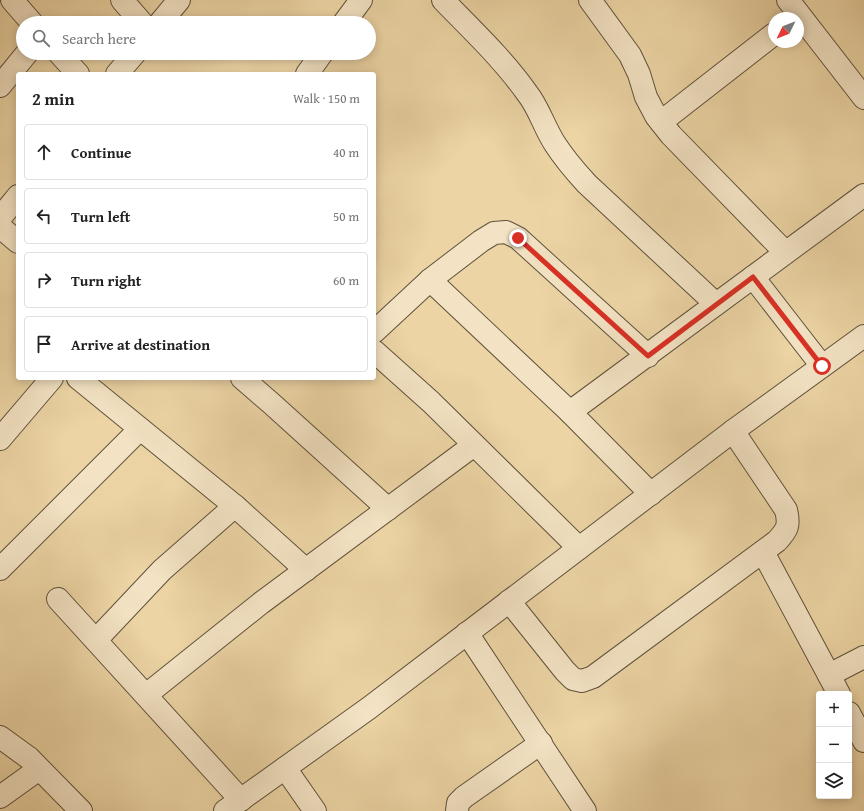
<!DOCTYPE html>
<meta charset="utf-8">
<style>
body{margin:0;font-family:"Gentium Book Plus",serif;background:#f6f6f6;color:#222}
.controls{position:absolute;right:12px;bottom:12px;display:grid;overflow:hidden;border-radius:4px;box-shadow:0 2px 10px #0003}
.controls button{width:36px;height:36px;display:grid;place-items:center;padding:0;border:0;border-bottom:1px solid #e0e0e0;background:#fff;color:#222;font:20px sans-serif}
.compass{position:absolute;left:768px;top:12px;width:36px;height:36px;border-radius:50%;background:#fff;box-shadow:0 2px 10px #0003;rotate:227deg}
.stop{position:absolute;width:12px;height:12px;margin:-9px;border:3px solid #d93025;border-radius:50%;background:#fff}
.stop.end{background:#d93025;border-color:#fff;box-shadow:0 1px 4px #0008}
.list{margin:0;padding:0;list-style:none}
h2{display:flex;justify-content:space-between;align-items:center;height:52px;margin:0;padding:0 16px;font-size:17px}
h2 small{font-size:13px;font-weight:400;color:#767676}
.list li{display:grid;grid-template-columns:26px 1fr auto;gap:12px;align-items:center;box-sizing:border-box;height:56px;margin:0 8px 8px;padding:0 8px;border:1px solid #e0e0e0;border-radius:4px}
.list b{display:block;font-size:15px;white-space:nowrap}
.list em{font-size:13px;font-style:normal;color:#767676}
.icon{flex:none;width:22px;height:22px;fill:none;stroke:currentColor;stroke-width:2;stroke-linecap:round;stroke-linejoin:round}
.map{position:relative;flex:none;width:864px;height:811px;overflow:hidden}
.search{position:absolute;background:#fff;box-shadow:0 2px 10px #0003;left:16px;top:16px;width:360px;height:44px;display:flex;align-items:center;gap:10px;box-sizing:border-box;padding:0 14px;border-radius:22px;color:#767676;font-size:15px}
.panel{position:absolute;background:#fff;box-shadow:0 2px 10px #0003;left:16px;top:72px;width:360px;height:308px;border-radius:4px}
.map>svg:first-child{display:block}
</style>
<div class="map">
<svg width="864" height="811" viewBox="0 0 864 811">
<rect width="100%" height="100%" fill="#ecd4a4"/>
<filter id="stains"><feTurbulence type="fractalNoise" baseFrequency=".005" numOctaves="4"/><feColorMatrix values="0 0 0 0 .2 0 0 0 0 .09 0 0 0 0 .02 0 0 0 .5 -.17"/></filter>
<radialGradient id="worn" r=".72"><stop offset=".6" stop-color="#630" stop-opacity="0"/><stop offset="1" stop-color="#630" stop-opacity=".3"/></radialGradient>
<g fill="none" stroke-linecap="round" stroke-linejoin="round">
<defs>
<g id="minor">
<polyline points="12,0 32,23"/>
<polyline points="122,0 142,23"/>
<path d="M 443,0 C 472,30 503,59 527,93 C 539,108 544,127 555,144 C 564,158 575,171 587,184 L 716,304"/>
<polyline points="590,0 630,55 639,74 646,97 656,116 671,135 785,252"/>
<polyline points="788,0 864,98"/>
<polyline points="160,23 179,0"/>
<polyline points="59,53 78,74"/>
<polyline points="117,74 135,53"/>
<polyline points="0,86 27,53"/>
<polyline points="661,122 774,34"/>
<polyline points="0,218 18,196"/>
<polyline points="0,227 18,242"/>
<polyline points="753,277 822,366"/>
<polyline points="430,280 570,412 651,494"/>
<polyline points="374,332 430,280 481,241 494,233 506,232 518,238 648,356"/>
<polyline points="374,351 431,402 579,548"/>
<polyline points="78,378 235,506 306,570"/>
<polyline points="242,378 272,404 388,509"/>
<polyline points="570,412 864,195"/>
<polyline points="763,552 839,694"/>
<polyline points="0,569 140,429"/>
<polyline points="58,599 241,800"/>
<path d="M 509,601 L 565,671 L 573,679 L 582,681 L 593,677 L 777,541 C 787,530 790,526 786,510 L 733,431"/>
<polyline points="467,633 585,811"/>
<polyline points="96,640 162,570 235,506"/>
<polyline points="829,675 864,657"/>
<polyline points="146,695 261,603 474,445"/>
<polyline points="849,713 864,741"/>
<polyline points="0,737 29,758 81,811"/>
<polyline points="285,768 315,811"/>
<polyline points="0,797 39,769"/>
<polyline points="225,811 369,708 733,431 864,336"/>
<polyline points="457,811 458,803 464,797 541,743"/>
</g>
<g id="tertiary">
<polyline points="344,23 361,0"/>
<polyline points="307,74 322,53"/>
<polyline points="0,439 52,378"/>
</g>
</defs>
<!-- minor casing -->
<use href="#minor" stroke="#5f523d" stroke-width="24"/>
<!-- tertiary casing -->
<use href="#tertiary" stroke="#5f523d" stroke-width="24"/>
<!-- minor -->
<use href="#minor" stroke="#f3e3c4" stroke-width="22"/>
<!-- tertiary -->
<use href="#tertiary" stroke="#f3e3c4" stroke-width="22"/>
</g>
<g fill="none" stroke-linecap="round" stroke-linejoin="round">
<!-- route -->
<polyline stroke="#d93025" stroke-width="5" points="518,238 648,356 753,277 822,366"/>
</g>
<rect width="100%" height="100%" filter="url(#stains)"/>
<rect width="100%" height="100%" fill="url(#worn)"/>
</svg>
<div class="controls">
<button>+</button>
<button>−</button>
<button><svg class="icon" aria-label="layers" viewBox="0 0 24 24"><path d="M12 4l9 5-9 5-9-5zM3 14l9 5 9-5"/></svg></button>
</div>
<svg class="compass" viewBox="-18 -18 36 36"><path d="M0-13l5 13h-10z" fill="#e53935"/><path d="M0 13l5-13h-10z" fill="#767676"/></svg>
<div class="stop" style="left:822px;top:366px"></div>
<div class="stop end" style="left:518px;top:238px"></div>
<div class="search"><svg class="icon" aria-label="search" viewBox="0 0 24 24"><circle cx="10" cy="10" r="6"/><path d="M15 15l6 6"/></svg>Search here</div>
<section class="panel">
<h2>2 min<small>Walk · 150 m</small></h2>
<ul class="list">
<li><svg class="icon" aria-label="ahead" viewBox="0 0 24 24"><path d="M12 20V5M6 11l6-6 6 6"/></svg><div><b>Continue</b></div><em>40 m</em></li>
<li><svg class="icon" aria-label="left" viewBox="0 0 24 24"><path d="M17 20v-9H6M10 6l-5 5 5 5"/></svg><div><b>Turn left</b></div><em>50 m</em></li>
<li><svg class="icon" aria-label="right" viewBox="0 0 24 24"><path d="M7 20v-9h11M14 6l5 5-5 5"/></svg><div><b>Turn right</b></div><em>60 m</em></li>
<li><svg class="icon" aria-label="arrive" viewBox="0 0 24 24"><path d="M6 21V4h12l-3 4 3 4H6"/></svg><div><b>Arrive at destination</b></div></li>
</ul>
</section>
</div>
